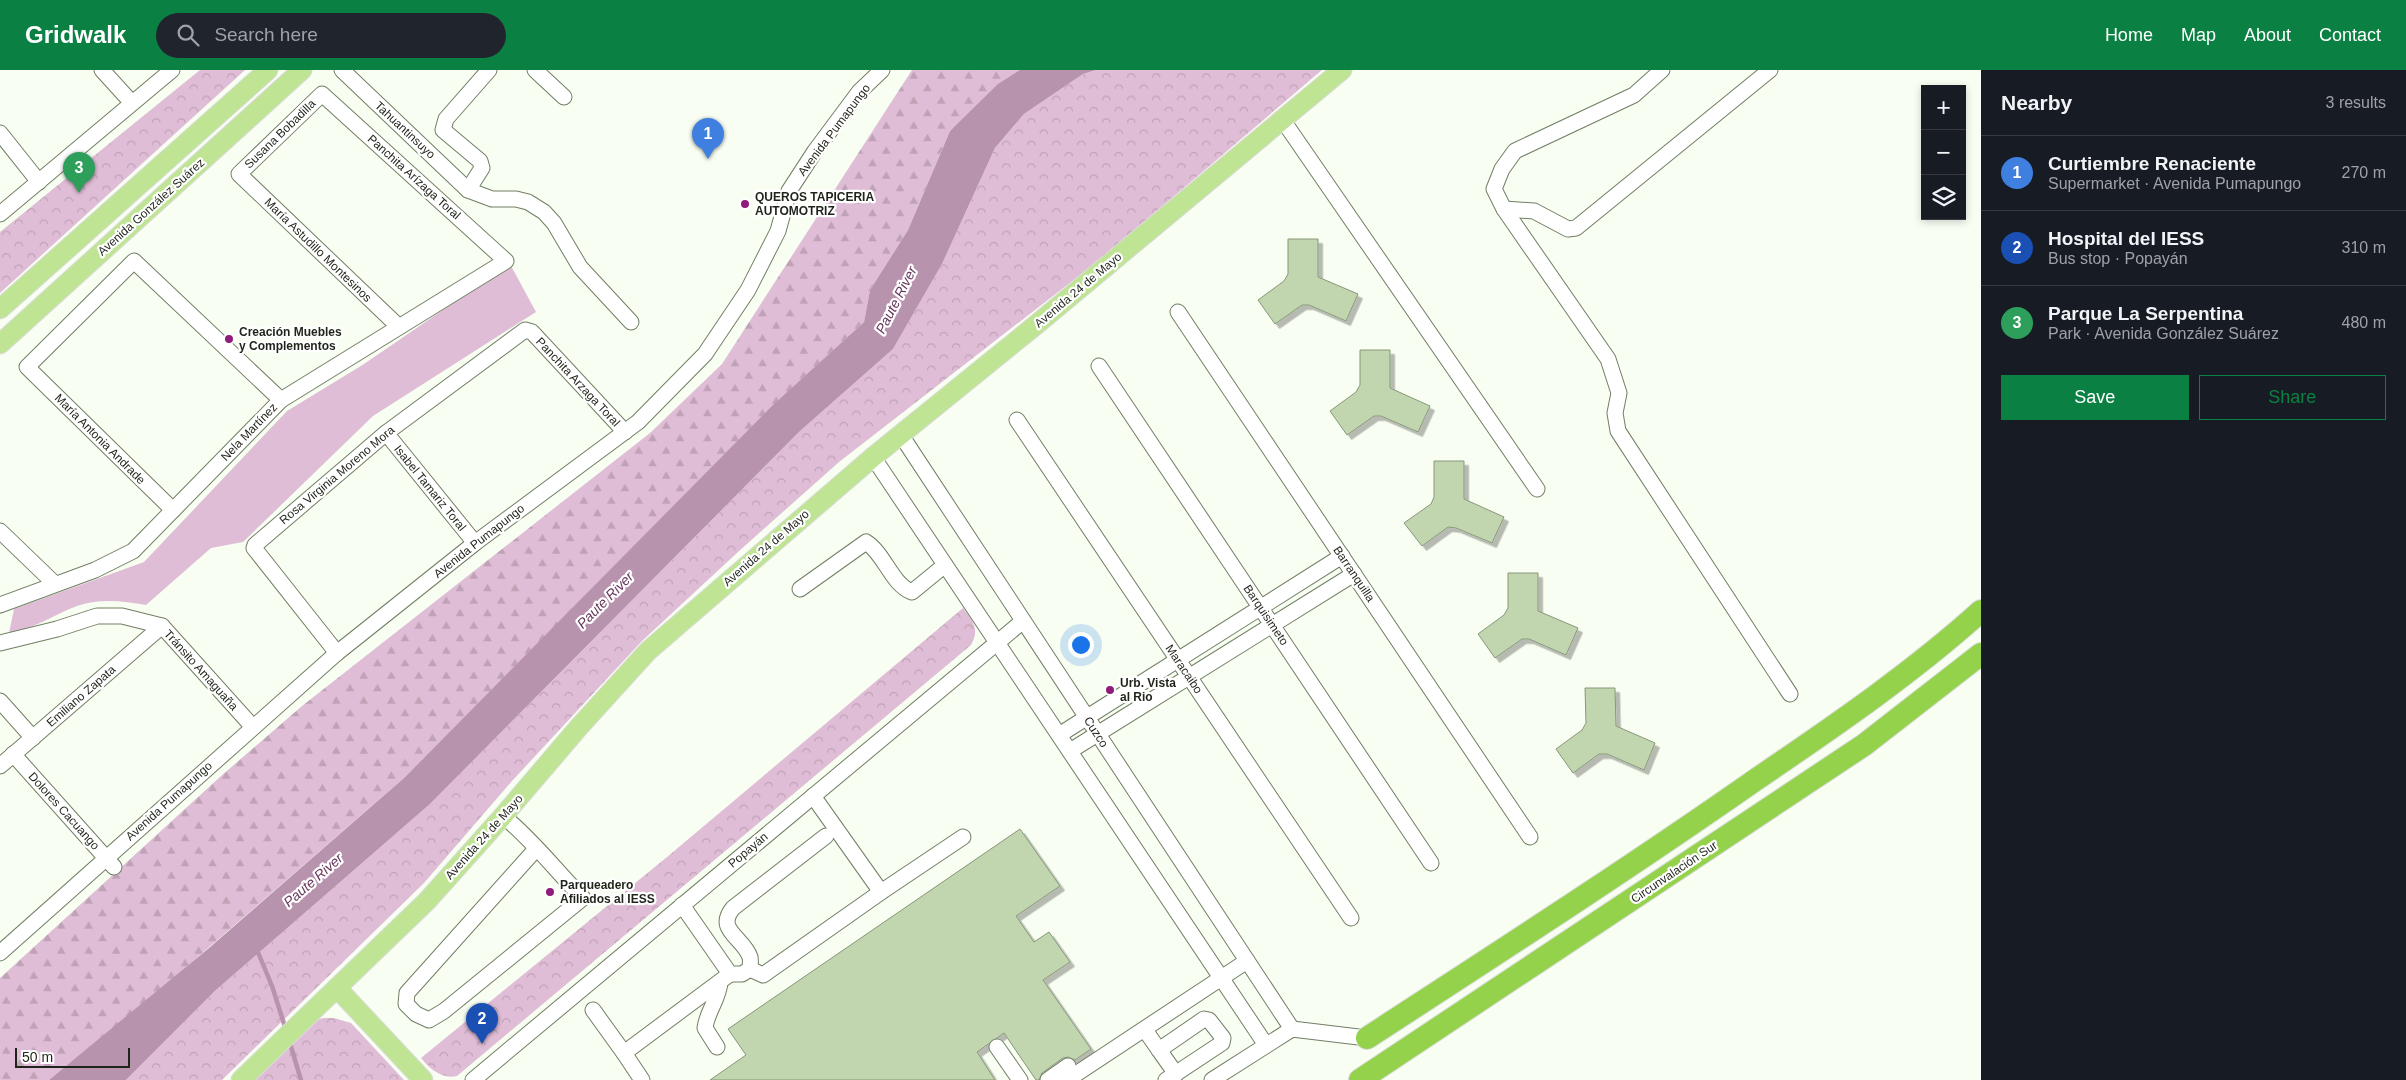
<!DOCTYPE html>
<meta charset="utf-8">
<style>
body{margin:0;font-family:Arial,sans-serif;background:#20242c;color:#f1f3f6}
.controls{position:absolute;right:15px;top:15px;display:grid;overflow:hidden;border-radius:0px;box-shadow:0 2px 8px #0003}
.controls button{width:45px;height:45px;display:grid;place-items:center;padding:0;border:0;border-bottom:1px solid #363941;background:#171b24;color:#f1f3f6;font:25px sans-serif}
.scale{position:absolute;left:15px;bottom:12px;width:115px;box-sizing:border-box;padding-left:5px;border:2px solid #1f241a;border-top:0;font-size:14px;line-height:18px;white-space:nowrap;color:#1f241a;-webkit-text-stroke:4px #fff;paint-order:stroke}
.you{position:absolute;left:1080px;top:574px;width:18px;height:18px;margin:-12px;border:4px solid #fff;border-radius:50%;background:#1a73e8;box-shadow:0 0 0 8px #1a73e833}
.badge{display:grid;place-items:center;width:32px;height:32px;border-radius:50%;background:#0b8043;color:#fff;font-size:16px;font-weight:700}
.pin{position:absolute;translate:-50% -41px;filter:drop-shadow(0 1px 2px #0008)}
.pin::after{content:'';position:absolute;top:26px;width:18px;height:15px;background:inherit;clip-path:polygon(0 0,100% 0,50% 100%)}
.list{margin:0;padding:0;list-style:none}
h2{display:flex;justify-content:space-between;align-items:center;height:65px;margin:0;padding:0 20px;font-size:21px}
h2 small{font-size:16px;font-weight:400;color:#9ea1a6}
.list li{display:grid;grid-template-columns:32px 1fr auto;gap:15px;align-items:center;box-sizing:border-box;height:75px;padding:0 20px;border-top:1px solid #363941}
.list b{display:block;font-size:19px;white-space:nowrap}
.list p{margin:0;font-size:16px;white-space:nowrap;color:#9ea1a6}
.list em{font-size:16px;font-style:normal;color:#9ea1a6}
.actions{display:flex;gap:10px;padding:15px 20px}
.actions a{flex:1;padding:11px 0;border:1px solid #0b8043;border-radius:0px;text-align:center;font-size:18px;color:#0b8043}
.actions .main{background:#0b8043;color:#fff}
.icon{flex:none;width:28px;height:28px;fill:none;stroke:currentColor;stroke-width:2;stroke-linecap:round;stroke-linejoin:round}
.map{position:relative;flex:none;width:1981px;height:1010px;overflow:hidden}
header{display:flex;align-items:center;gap:30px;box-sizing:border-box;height:70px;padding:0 25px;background:#0b8043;color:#fff}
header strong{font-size:24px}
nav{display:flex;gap:28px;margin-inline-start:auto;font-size:18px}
.search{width:350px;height:45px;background:#20242c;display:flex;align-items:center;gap:12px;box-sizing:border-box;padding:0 18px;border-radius:28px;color:#9ea1a6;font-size:19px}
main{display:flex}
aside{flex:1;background:#171b24}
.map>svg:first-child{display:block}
</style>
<header>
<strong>Gridwalk</strong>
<div class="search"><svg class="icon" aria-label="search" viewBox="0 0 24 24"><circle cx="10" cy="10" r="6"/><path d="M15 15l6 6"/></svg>Search here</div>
<nav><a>Home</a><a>Map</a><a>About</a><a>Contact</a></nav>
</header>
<main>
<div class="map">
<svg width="1981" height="1010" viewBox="0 0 1981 1010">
<defs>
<pattern id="forest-firs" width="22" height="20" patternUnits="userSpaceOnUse" patternTransform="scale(1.25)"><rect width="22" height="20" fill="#e0bdd6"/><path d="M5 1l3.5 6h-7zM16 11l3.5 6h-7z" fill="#c0a2b7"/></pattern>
<pattern id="park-crowns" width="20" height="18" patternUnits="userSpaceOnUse" patternTransform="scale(1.25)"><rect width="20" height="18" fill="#e0bdd6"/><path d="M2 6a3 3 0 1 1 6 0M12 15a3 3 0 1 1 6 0" fill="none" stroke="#c0a2b7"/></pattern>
<filter id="shadow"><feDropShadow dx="4.5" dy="4.5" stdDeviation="0" flood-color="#0004"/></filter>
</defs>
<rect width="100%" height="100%" fill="#f8fef2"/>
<!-- forest -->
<polygon fill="url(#forest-firs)" points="912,0 1021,0 950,61 908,160 870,220 864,252 778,331 404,708 154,925 49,1010 0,1010 0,908 221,706 302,636 650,363 722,294"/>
<!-- park -->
<g fill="url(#park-crowns)">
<polygon points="200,0 245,0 0,223 0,162"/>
<polygon points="1096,0 1322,0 1098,191 839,392 738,482 642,571 512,711 424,813 222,1010 126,1010 216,920 430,734 799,362 893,279 942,194 995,78 1024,44 1083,4"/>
<path d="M 963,538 C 973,551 980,559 971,575 L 457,1006 C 442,1010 429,998 421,988 L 667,787 Z"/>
<polygon points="323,948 334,948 351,953 404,1010 245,1010 314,951"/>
</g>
<!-- garden -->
<path fill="#e0bdd6" d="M 510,194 L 536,242 L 373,346 L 243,472 L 211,478 L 146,535 C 123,531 99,528 77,536 C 53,545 34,559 9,563 L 14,539 L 144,492 L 287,341 L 364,294 Z"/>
<!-- water -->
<polygon fill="#b893ae" points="1020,0 1096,0 1083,4 1024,44 995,78 942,194 893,279 799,362 430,734 216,920 126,1010 49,1010 209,878 404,708 773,335 864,252 870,220 908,160 950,61 998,14"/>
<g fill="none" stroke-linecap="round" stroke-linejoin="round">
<!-- stream -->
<g stroke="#b893ae" stroke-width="4.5">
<polyline points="257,880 272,916 286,960"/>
<polyline points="289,970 301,1010"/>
</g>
</g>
<!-- building -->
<g fill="#c1d6ae" stroke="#88967b" filter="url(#shadow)">
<polygon points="1288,169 1318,169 1318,207 1358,224 1346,251 1309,235 1302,235 1275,254 1258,230 1284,211 1288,204"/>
<polygon points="1360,280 1390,280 1390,318 1430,336 1418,362 1381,346 1374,346 1347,365 1330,341 1356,322 1360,315"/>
<polygon points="1434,391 1464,391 1464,429 1504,447 1492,473 1456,458 1448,457 1422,476 1404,453 1431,434 1434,427"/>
<polygon points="1508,503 1538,503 1538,541 1578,558 1566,585 1529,569 1522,569 1495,588 1478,564 1504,545 1508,538"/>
<polygon points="1585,618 1615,618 1616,656 1655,673 1644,700 1607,684 1599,684 1573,703 1556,679 1582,660 1586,653"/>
<polygon points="1020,759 1060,816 1016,846 1034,872 1049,862 1070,892 1043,910 1091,979 1075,990 1068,987 1063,988 1042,1003 1039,1010 1036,1010 1004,963 977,982 995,1010 710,1010 746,985 728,959"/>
</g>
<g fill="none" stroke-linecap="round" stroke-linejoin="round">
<defs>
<g id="minor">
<polyline points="102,0 132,33"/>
<polyline points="342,0 468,120 492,129 516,129 528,132 544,142 554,153 580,197 631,252"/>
<polyline points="535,0 564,27"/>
<polyline points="1662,0 1634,25 1515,81 1502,99 1494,119 1504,139 1608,289 1619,323 1615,343 1618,361 1790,624"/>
<polyline points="1282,49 1537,419"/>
<polyline points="0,63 39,112"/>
<polyline points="468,120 482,98 480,91 443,60 446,49 489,0"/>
<polyline points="1504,139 1534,141 1568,159 1576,158 1770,0"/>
<polyline points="0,144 172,0"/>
<polyline points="1178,242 1530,767"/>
<polyline points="1099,296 1431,793"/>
<polyline points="1017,350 1351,848"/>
<polyline points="386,363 475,473"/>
<polyline points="901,365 1292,959"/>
<polyline points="873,387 1266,975"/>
<polyline points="173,440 27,297 134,191 281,330"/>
<polyline points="0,461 55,514"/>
<path d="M 800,519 L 866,472 C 885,484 891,514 912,522 L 945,495"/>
<polyline points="0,535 95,500 133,481 281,330 506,191 322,24 239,104 398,256"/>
<polyline points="0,573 57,559 97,546 122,546 162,556 252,656"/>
<polyline points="337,583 254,478 255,475 386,363 525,260 532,262 625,362"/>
<polyline points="0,631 33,668"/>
<polyline points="1059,665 1342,486"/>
<polyline points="1070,681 1354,504"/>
<polyline points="13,684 114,797"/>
<polyline points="0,696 162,556"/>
<polyline points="813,726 881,822 963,767"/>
<path d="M 503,746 C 533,770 556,801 583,828 L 444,941 L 429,950 L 416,944 L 406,934 L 407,923 L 536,779"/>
<path d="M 682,835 L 730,904 L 742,904 L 750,899 C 750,895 751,890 750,887 C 743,867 715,860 733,838 L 826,766"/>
<polyline points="0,883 337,583 475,473 638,352 705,284 748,220 778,161 789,121 815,81 859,22 882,0"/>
<polyline points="750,899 763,905 881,822"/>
<polyline points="593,940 624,983"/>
<polyline points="1145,960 1159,980 1204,949 1209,950 1223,968 1222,973 1166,1010"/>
<path d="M 717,977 L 705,958 C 707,941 719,929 720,912"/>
<polyline points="997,977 1020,1010"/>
<polyline points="1159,980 1176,1004"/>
<polyline points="473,1010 1023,551"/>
<polyline points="642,1010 624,983 730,904"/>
<polyline points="1048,1010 1068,996"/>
<polyline points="1067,1010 1247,891"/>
<polyline points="1212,1010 1292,959 1367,968"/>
</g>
<g id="major">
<polyline points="0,239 268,0"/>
<polyline points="0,274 302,0"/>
<polyline points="337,918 423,1010"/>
<polyline points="241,1010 427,831 503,746 579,657 648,581 873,387 1037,254 1342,0"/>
</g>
<g id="highway">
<path d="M 1367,968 C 1496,884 1625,801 1751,713 C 1830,659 1910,605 1981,541"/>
<polyline points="1360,1010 1864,675 1981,584"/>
</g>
</defs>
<!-- minor casing -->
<use href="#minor" stroke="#717f64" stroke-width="17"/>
<!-- major casing -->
<use href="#major" stroke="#dbdcda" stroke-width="21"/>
<!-- highway casing -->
<use href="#highway" stroke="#dbdcda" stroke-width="24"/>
<!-- minor -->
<use href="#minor" stroke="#fff" stroke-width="15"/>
<!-- major -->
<use href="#major" stroke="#bfe494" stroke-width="19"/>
<!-- highway -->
<use href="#highway" stroke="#94d24c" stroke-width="22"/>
</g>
<!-- markers -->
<g fill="#8f1b7b" stroke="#fff" stroke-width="2">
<circle cx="745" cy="134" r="5"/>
<circle cx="229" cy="269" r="5"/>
<circle cx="1110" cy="620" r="5"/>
<circle cx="550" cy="822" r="5"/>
</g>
<g text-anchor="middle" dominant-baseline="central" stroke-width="4.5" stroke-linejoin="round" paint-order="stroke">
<!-- street labels -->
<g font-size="12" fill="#1f241a" stroke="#fff">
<text transform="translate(405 60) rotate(43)">Tahuantinsuyo</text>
<text transform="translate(834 60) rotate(-53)">Avenida Pumapungo</text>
<text transform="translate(280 64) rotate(-44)">Susana Bobadilla</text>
<text transform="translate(414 107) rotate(42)">Panchita Arízaga Toral</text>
<text transform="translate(151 137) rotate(-42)">Avenida González Suárez</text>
<text transform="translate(318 180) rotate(44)">María Astudillo Montesinos</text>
<text transform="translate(1078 220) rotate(-40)">Avenida 24 de Mayo</text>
<text transform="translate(578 312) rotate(47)">Panchita Arzaga Toral</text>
<text transform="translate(249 362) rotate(-46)">Nela Martínez</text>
<text transform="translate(100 369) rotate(45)">María Antonia Andrade</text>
<text transform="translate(337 405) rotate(-40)">Rosa Virginia Moreno Mora</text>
<text transform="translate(430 418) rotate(51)">Isabel Tamariz Toral</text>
<text transform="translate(479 471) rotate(-38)">Avenida Pumapungo</text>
<text transform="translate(766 478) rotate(-41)">Avenida 24 de Mayo</text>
<text transform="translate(1354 504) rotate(56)">Barranquilla</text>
<text transform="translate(1266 545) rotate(56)">Barquisimeto</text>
<text transform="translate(1184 599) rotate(56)">Maracaibo</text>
<text transform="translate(201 600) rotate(48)">Tránsito Amaguaña</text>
<text transform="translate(81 626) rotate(-41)">Emiliano Zapata</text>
<text transform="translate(1096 662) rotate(57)">Cuzco</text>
<text transform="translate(169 731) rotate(-42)">Avenida Pumapungo</text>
<text transform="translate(64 741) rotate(48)">Dolores Cacuango</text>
<text transform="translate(484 767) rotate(-48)">Avenida 24 de Mayo</text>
<text transform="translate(748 780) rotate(-40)">Popayán</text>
<text transform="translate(1674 802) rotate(-34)">Circunvalación Sur</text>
</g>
<!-- poi labels -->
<g font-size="12" font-weight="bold" fill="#1f241a" stroke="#fff" text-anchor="start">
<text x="755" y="127">QUEROS TAPICERIA<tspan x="755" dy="14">AUTOMOTRIZ</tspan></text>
<text x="239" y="262">Creación Muebles<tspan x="239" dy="14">y Complementos</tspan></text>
<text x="1120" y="613">Urb. Vista<tspan x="1120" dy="14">al Rio</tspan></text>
<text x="560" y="815">Parqueadero<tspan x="560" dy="14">Afiliados al IESS</tspan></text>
</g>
<!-- water labels -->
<g font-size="14" font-style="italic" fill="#67365c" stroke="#fff">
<text transform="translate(896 230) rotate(-63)">Paute River</text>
<text transform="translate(605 530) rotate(-45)">Paute River</text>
<text transform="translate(313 810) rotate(-41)">Paute River</text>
</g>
</g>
</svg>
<div class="controls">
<button>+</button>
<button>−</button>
<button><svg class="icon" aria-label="layers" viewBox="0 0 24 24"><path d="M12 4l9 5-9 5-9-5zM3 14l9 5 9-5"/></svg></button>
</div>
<div class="scale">50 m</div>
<div class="you"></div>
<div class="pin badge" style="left:708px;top:89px;background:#3f7fe0">1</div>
<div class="pin badge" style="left:482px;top:974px;background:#1a4fb4">2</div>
<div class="pin badge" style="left:79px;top:123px;background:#2e9e5b">3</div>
</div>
<aside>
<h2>Nearby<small>3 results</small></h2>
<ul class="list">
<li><span class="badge" style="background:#3f7fe0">1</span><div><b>Curtiembre Renaciente</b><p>Supermarket · Avenida Pumapungo</p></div><em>270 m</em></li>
<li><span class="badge" style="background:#1a4fb4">2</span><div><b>Hospital del IESS</b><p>Bus stop · Popayán</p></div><em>310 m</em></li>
<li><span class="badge" style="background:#2e9e5b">3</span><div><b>Parque La Serpentina</b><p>Park · Avenida González Suárez</p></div><em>480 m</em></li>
</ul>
<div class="actions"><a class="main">Save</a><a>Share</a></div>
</aside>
</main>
